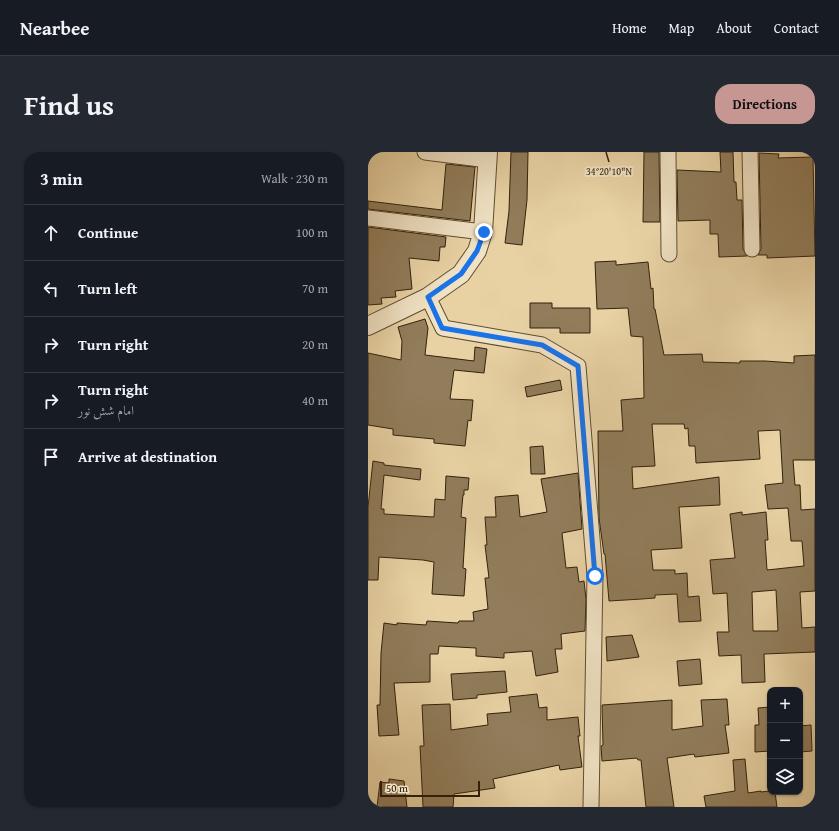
<!DOCTYPE html>
<meta charset="utf-8">
<style>
body{margin:0;font-family:"Gentium Book Plus",Amiri,serif;background:#242831;color:#f1f3f6}
.controls{position:absolute;right:12px;bottom:12px;display:grid;overflow:hidden;border-radius:8px;box-shadow:0 1px 3px #0004}
.controls button{width:36px;height:36px;display:grid;place-items:center;padding:0;border:0;border-bottom:1px solid #363941;background:#171b24;color:#f1f3f6;font:20px sans-serif}
.scale{position:absolute;left:12px;bottom:10px;width:100px;box-sizing:border-box;padding-left:4px;border:2px solid #33210c;border-top:0;font-size:11px;line-height:14px;white-space:nowrap;color:#33210c;-webkit-text-stroke:3px #f0e2c4;paint-order:stroke}
.stop{position:absolute;width:12px;height:12px;margin:-9px;border:3px solid #1a73e8;border-radius:50%;background:#fff}
.stop.end{background:#1a73e8;border-color:#fff;box-shadow:0 1px 4px #0008}
.list{margin:0;padding:0;list-style:none}
h2{display:flex;justify-content:space-between;align-items:center;height:52px;margin:0;padding:0 16px;font-size:17px}
h2 small{font-size:13px;font-weight:400;color:#9ea1a6}
.list li{display:grid;grid-template-columns:26px 1fr auto;gap:12px;align-items:center;box-sizing:border-box;height:56px;padding:0 16px;border-top:1px solid #363941}
.list b{display:block;font-size:15px;white-space:nowrap}
.list p{margin:0;font-size:13px;white-space:nowrap;color:#9ea1a6}
.list em{font-size:13px;font-style:normal;color:#9ea1a6}
.icon{flex:none;width:22px;height:22px;fill:none;stroke:currentColor;stroke-width:2;stroke-linecap:round;stroke-linejoin:round}
.map{position:relative;flex:none;width:447px;height:655px;overflow:hidden;border-radius:16px}
header{display:flex;align-items:center;gap:24px;box-sizing:border-box;height:56px;padding:0 20px;background:#171b24;border-bottom:1px solid #363941}
header strong{font-size:19px}
nav{display:flex;gap:22px;margin-inline-start:auto;font-size:14px}
.intro{display:flex;align-items:center;justify-content:space-between;box-sizing:border-box;height:96px;padding:0 24px}
h1{margin:0;font-size:28px}
.button{padding:10px 18px;border-radius:16px;background:#c59692;color:#111;font-size:14px;font-weight:700}
main{display:flex;gap:24px;padding:0 24px}
aside{flex:1;background:#171b24;border-radius:16px;box-shadow:0 1px 3px #0004}
.map>svg:first-child{display:block}
</style>
<header>
<strong>Nearbee</strong>
<nav><a>Home</a><a>Map</a><a>About</a><a>Contact</a></nav>
</header>
<div class="intro"><h1>Find us</h1><a class="button">Directions</a></div>
<main>
<aside>
<h2>3 min<small>Walk · 230 m</small></h2>
<ul class="list">
<li><svg class="icon" aria-label="ahead" viewBox="0 0 24 24"><path d="M12 20V5M6 11l6-6 6 6"/></svg><div><b>Continue</b></div><em>100 m</em></li>
<li><svg class="icon" aria-label="left" viewBox="0 0 24 24"><path d="M17 20v-9H6M10 6l-5 5 5 5"/></svg><div><b>Turn left</b></div><em>70 m</em></li>
<li><svg class="icon" aria-label="right" viewBox="0 0 24 24"><path d="M7 20v-9h11M14 6l5 5-5 5"/></svg><div><b>Turn right</b></div><em>20 m</em></li>
<li><svg class="icon" aria-label="right" viewBox="0 0 24 24"><path d="M7 20v-9h11M14 6l5 5-5 5"/></svg><div><b>Turn right</b><p>امام شش نور</p></div><em>40 m</em></li>
<li><svg class="icon" aria-label="arrive" viewBox="0 0 24 24"><path d="M6 21V4h12l-3 4 3 4H6"/></svg><div><b>Arrive at destination</b></div></li>
</ul>
</aside>
<div class="map">
<svg width="447" height="655" viewBox="0 0 447 655">
<rect width="100%" height="100%" fill="#e8d2a4"/>
<filter id="stains"><feTurbulence type="fractalNoise" baseFrequency=".005" numOctaves="4"/><feColorMatrix values="0 0 0 0 .2 0 0 0 0 .09 0 0 0 0 .02 0 0 0 .5 -.17"/></filter>
<radialGradient id="worn" r=".72"><stop offset=".6" stop-color="#630" stop-opacity="0"/><stop offset="1" stop-color="#630" stop-opacity=".3"/></radialGradient>
<!-- building -->
<g fill="#917d5b" stroke="#33210c" fill-rule="evenodd">
<polygon points="143,0 160,0 159,48 154,93 137,91 141,59"/>
<polygon points="276,0 291,0 292,70 275,70"/>
<polygon points="352,0 365,0 366,30 368,30 369,48 374,48 375,97 379,104 351,105 350,82 342,82 342,68 310,69 309,18 353,20"/>
<polygon points="391,1 411,2 410,6 445,5 447,104 399,106 399,103 390,103 393,97"/>
<polygon points="78,12 107,15 102,69 0,57 0,49 74,58"/>
<polygon points="0,75 78,85 77,95 72,95 71,109 41,106 44,137 27,139 28,145 13,146 14,152 0,153"/>
<path d="M 248,109 L 248,113 L 280,110 L 283,137 L 285,136 L 286,157 L 287,157 L 296,203 L 334,202 L 335,210 L 372,211 L 372,209 L 397,209 L 426,211 L 426,204 L 447,203 L 447,308 L 425,308 L 427,333 L 432,333 L 433,358 L 447,357 L 447,439 L 432,440 L 434,476 L 447,475 L 447,500 L 396,502 L 397,530 L 374,531 L 373,503 L 351,504 L 349,480 L 361,480 L 359,441 L 345,442 L 342,408 L 367,406 L 362,362 L 374,360 L 374,363 L 398,360 L 400,388 L 397,388 L 399,418 L 436,414 L 434,389 L 423,389 L 420,356 L 400,357 L 397,333 L 415,331 L 412,278 L 390,279 L 392,307 L 328,311 L 327,294 L 321,294 L 320,276 L 317,277 L 316,272 L 284,272 L 287,314 L 264,315 L 265,337 L 351,325 L 352,353 L 311,355 L 314,396 L 283,398 L 285,418 L 307,418 L 307,422 L 319,421 L 320,445 L 331,444 L 333,469 L 311,470 L 309,442 L 287,443 L 287,446 L 274,447 L 241,449 L 237,402 L 236,402 L 231,366 L 230,279 L 255,279 L 253,248 L 276,246 L 275,185 L 263,184 L 260,156 L 229,157 L 227,110 ZM 408,438 L 410,479 L 385,479 L 384,440 Z"/>
<polygon points="162,151 184,151 184,156 222,156 222,181 192,181 192,176 162,176"/>
<polygon points="57,167 60,176 57,203 106,209 107,195 119,197 116,221 86,218 82,247 105,248 103,269 100,268 97,294 66,291 66,287 25,283 25,277 0,273 0,201 33,208 34,189 30,175"/>
<polygon points="192,228 194,238 159,245 157,235"/>
<polygon points="175,294 177,322 163,322 162,295"/>
<polygon points="5,309 16,311 16,313 53,317 52,328 16,323 13,357 16,357 16,362 66,365 67,347 77,348 78,324 101,326 100,338 96,338 96,343 95,343 93,365 98,366 95,416 98,417 96,444 64,442 66,410 55,408 11,405 10,428 0,428 0,355"/>
<polygon points="210,321 214,377 194,381 198,416 209,415 211,430 216,429 218,447 217,479 193,482 194,497 187,497 190,520 168,524 164,499 136,501 136,506 108,504 108,496 71,494 70,502 62,502 62,530 26,531 31,583 11,584 9,553 12,553 13,501 16,471 29,473 29,471 58,473 59,469 90,471 91,469 106,469 105,460 120,457 117,426 121,426 117,393 119,393 117,365 128,365 127,345 150,343 152,365 179,360 173,327"/>
<polygon points="264,483 271,505 239,509 238,485"/>
<polygon points="332,507 334,532 311,534 309,509"/>
<polygon points="137,519 139,540 109,543 109,546 85,548 83,522"/>
<polygon points="169,542 171,556 179,555 179,568 210,565 212,584 210,584 214,615 192,618 191,613 125,627 127,636 86,642 85,655 55,655 52,594 56,594 54,553 82,552 83,578 120,573 119,562 143,560 141,545"/>
<polygon points="359,547 361,573 357,573 361,601 327,605 326,602 299,606 306,655 278,655 273,608 270,608 269,606 234,609 233,594 235,593 234,553 304,548 304,578 335,574 333,548"/>
<polygon points="402,555 402,599 387,600 387,573 391,573 390,556"/>
<polygon points="443,573 444,599 432,600 432,574"/>
<polygon points="377,607 380,641 393,639 393,640 402,639 402,640 407,640 409,655 338,655 336,644 367,639 365,608"/>
<polygon points="21,627 36,629 39,655 9,655 12,630 21,631"/>
</g>
<g fill="none" stroke-linecap="round" stroke-linejoin="round">
<defs>
<g id="minor">
<polyline points="57,0 120,8"/>
<polyline points="300,0 301,102"/>
<polyline points="382,0 384,97"/>
<polyline points="0,66 115,80"/>
<polyline points="60,145 75,176 174,193 210,214 227,423 223,655"/>
</g>
<polyline id="tertiary" points="0,174 60,145 93,122 109,99 115,80 120,0"/>
</defs>
<!-- minor casing -->
<use href="#minor" stroke="#604d32" stroke-width="17"/>
<!-- tertiary casing -->
<use href="#tertiary" stroke="#604d32" stroke-width="20"/>
<!-- minor -->
<use href="#minor" stroke="#f0e2c4" stroke-width="15"/>
<!-- tertiary -->
<use href="#tertiary" stroke="#f0e2c4" stroke-width="18"/>
</g>
<g fill="none" stroke-linecap="round" stroke-linejoin="round">
<!-- route -->
<polyline stroke="#1a73e8" stroke-width="5" points="116,80 109,99 93,122 60,145 74,176 174,193 210,214 227,424"/>
</g>
<!-- ticks -->
<path fill="none" stroke="#33210c" stroke-width="1.5" d="M 238,0 L 241,10"/>
<g font-size="10" text-anchor="middle" fill="#33210c" stroke="#f0e2c4" stroke-width="4" stroke-linejoin="round" paint-order="stroke">
<text x="241" y="23">34°20'10"N</text>
</g>
<rect width="100%" height="100%" filter="url(#stains)"/>
<rect width="100%" height="100%" fill="url(#worn)"/>
</svg>
<div class="controls">
<button>+</button>
<button>−</button>
<button><svg class="icon" aria-label="layers" viewBox="0 0 24 24"><path d="M12 4l9 5-9 5-9-5zM3 14l9 5 9-5"/></svg></button>
</div>
<div class="scale">50 m</div>
<div class="stop" style="left:227px;top:424px"></div>
<div class="stop end" style="left:116px;top:80px"></div>
</div>
</main>
